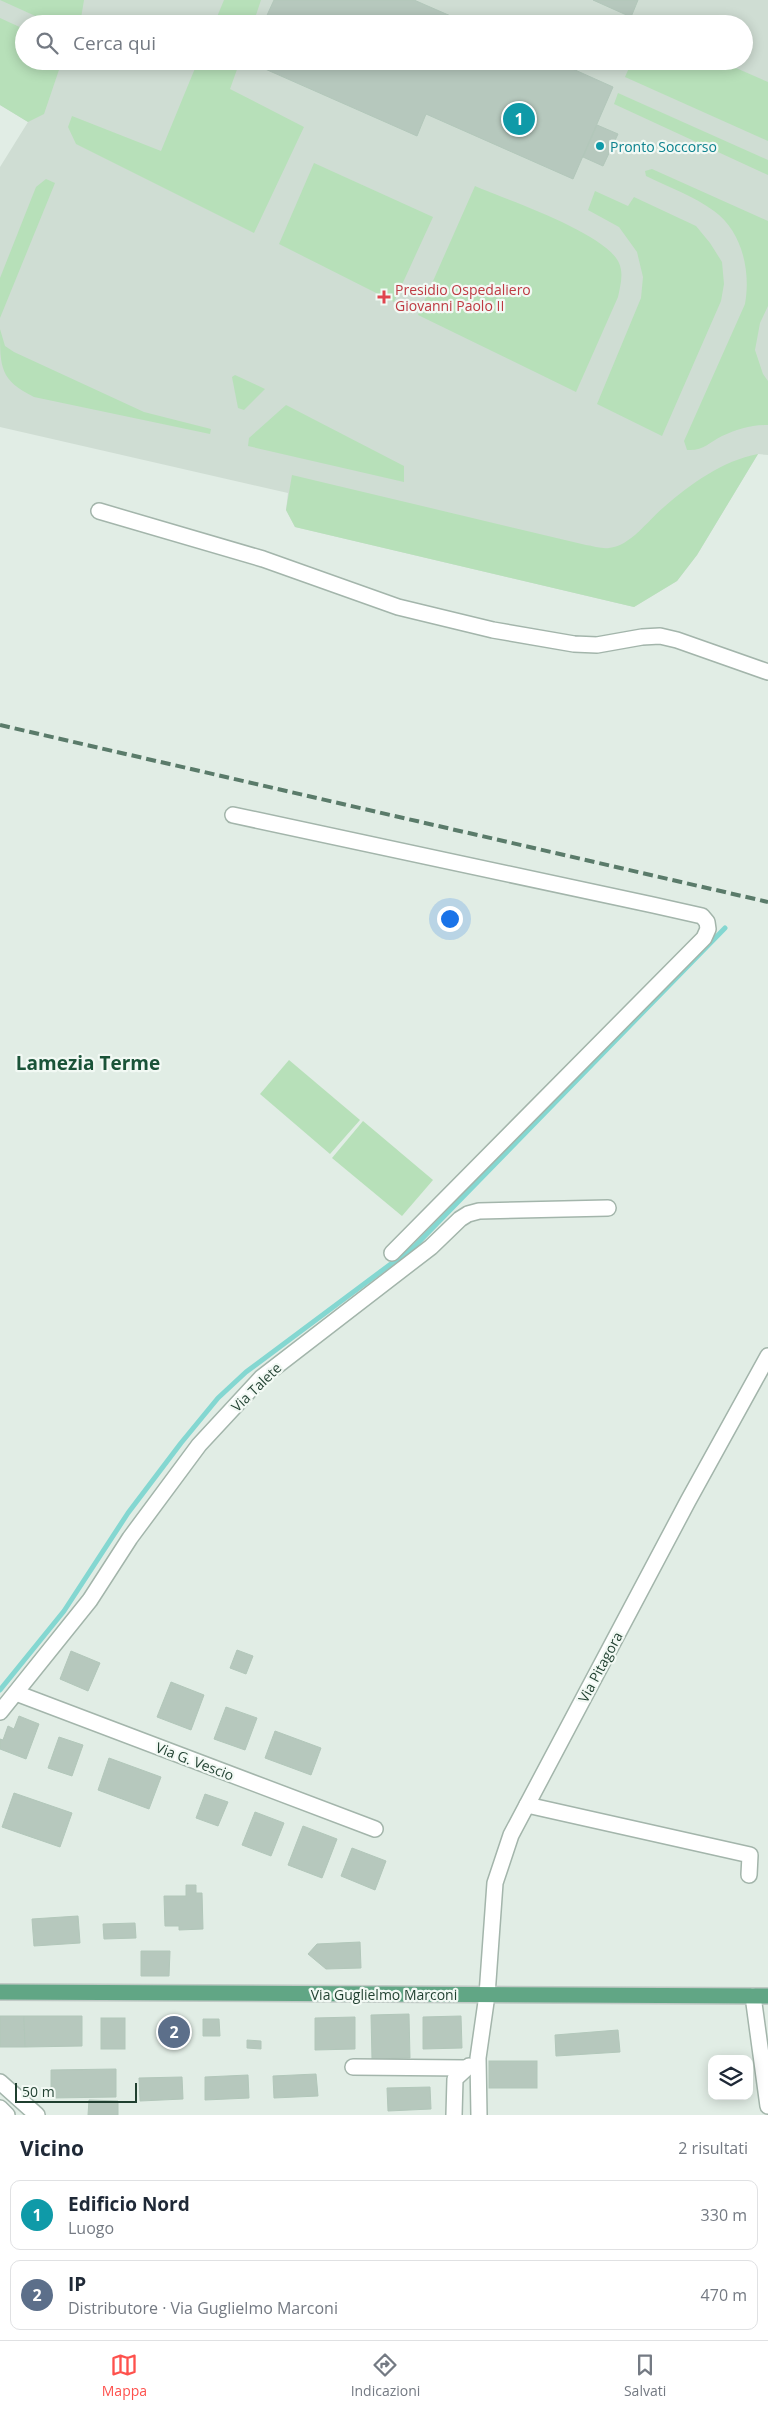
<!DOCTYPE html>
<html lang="it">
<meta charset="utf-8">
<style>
body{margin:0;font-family:"Open Sans",sans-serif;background:#f6f6f7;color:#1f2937}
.controls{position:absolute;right:15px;bottom:15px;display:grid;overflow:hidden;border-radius:10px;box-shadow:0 2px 12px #0003}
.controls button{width:45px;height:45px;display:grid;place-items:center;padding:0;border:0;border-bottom:1px solid #e0e1e3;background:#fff;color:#1f2937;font:25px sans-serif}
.scale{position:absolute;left:15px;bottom:12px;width:122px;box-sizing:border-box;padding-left:5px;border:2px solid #1f3f2f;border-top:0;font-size:14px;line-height:18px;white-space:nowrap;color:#1f3f2f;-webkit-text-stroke:4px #f2f9f4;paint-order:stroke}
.you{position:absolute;left:449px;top:918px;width:18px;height:18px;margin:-12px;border:4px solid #fff;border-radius:50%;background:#1a73e8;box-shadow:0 0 0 8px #1a73e833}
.badge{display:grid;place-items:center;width:32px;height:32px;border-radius:50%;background:#fe514d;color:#fff;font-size:16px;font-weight:700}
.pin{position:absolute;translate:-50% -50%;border:2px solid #fff;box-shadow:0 1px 5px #0006}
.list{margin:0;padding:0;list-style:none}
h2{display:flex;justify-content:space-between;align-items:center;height:65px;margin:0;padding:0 20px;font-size:21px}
h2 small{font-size:16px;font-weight:400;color:#747a83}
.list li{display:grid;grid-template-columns:32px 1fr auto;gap:15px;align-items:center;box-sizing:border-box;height:70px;margin:0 10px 10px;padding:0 10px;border:1px solid #e0e1e3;border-radius:10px}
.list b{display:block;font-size:19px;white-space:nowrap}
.list p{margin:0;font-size:16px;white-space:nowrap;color:#747a83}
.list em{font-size:16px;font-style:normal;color:#747a83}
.icon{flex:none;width:28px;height:28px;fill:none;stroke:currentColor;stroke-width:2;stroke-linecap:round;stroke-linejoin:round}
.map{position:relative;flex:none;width:768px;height:2115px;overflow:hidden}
.search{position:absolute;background:#fff;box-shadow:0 2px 12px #0003;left:15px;right:15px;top:15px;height:55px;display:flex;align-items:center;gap:12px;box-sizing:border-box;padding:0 18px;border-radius:28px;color:#747a83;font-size:19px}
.sheet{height:225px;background:#fff}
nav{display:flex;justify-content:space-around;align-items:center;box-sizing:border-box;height:70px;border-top:1px solid #e0e1e3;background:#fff;font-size:14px;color:#747a83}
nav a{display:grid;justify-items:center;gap:2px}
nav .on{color:#fe514d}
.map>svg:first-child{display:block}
</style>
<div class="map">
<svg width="768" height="2115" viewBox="0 0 768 2115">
<rect width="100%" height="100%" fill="#e1ede5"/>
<!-- built -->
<path fill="#cfddd3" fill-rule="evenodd" d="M 0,0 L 768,0 L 768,455 L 758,454 L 697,555 L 677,581 L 634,607 L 295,527 L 286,510 L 288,493 L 0,427 L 0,167 L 28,122 L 0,105 ZM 24,24 L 744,24 L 744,61 L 24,61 Z"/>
<!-- green -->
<g fill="#b7e0b9">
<polygon points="0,0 84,0 80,24 53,24"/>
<polygon points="224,0 261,0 253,24 214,24"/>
<polygon points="0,18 24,29 24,61 62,61 44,114 28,122 0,105"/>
<polygon points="198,61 240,61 230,89 304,127 254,233 76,144 68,127 72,116 161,151"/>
<polygon points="632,61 720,61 768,82 768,141 625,77"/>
<polygon points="618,93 768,160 768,175 614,104"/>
<polygon points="314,163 433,217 394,302 279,244"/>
<path d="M 652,169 L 768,221 L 768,306 L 760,323 L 755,350 L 763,374 L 768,381 L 768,425 C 751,425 738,429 722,436 C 708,443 704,451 687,450 L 684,441 L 745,304 C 751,271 742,231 714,211 C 694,196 668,187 646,176 L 645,171 Z"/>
<polygon points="46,179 55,183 0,318 0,278 36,187"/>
<path d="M 475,186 C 507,200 606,233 619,263 C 624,274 620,287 618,297 L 576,392 L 418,315 Z"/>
<polygon points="595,191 628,206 634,197 696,226 710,243 722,262 724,284 721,301 662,436 597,404 641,298 643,277 637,252 619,227 588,210"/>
<path d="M 0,329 L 5,346 L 14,352 L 144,412 L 211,429 L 210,434 L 34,397 C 0,380 0,368 0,329 Z"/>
<polygon points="235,375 265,389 244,410 238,408 232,377"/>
<polygon points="286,405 404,466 404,482 248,446 249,438"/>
<path d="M 758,454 L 697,555 L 677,581 L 634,607 L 295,527 L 286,510 L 292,475 L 586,545 C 593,546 602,549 609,548 C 631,546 649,519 664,507 C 692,483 722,461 758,454 Z"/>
<polygon points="289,1060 360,1120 330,1154 260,1094"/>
<polygon points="363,1121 433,1180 402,1216 332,1158"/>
</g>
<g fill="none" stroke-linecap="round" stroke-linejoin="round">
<!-- stream -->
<polyline stroke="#84d7d1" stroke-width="5" points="0,1690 64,1611 128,1513 181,1443 218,1398 246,1372 415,1246 725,928"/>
</g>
<!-- building -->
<g fill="#b6c8bd" stroke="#b2c7ba">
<polygon points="274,0 414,0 469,24 263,24"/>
<polygon points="593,0 638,0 631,17"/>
<polygon points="247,61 555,61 613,87 573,179 426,114 417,136"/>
<polygon points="597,125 618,134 603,166 583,157"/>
<polygon points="237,1650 253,1656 246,1674 230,1668"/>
<polygon points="71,1651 100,1663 88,1691 60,1679"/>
<polygon points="171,1682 204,1695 191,1730 157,1717"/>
<polygon points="226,1707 257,1718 245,1750 214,1739"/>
<polygon points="19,1716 39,1724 26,1759 0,1749 0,1739 3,1740 8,1726 14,1729"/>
<polygon points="275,1731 321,1748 311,1775 265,1758"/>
<polygon points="59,1737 83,1745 72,1776 48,1768"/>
<polygon points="109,1758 161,1777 149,1809 98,1790"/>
<polygon points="14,1793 72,1813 60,1847 2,1827"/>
<polygon points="205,1794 228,1802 218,1826 196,1818"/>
<polygon points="255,1812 284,1823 271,1856 242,1845"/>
<polygon points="303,1826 337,1839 322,1878 288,1865"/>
<polygon points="352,1848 386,1861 375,1890 341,1876"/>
<polygon points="186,1885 196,1885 196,1893 202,1893 203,1929 179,1930 179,1926 165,1926 164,1896 186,1896"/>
<polygon points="78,1916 80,1943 34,1946 32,1919"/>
<polygon points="135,1923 136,1938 104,1939 103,1924"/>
<polygon points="360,1942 361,1968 326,1969 308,1954 317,1944"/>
<polygon points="141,1951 170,1951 169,1976 141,1976"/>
<polygon points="409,2014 410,2058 372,2059 371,2015"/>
<polygon points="0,2016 24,2016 25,2047 0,2047"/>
<polygon points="24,2016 82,2016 82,2046 25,2047"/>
<polygon points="461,2016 462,2048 423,2049 423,2017"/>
<polygon points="355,2017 355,2049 315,2050 315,2018"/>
<rect x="101" y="2018" width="24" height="31"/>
<polygon points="203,2019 219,2019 220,2036 203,2036"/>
<polygon points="618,2030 620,2052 556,2056 555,2035"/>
<polygon points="247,2040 261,2041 261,2049 247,2048"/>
<rect x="489" y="2061" width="48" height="27"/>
<polygon points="116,2069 116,2097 51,2098 51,2070"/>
<polygon points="316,2074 318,2096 274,2098 273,2076"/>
<polygon points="248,2075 249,2098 205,2100 205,2077"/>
<polygon points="182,2077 183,2099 140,2101 139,2078"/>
<polygon points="430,2087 431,2109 388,2111 387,2088"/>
<polygon points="89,2100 118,2101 118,2115 88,2115"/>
</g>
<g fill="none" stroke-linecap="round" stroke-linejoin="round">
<defs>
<g id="minor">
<polyline points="99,511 263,559 398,607 493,630 574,644 597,645 642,637 660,636 677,640 768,672"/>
<polyline points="233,815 653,905 702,916 707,922 708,929 704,938 392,1253"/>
<polyline points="16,1693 375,1829"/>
<polyline points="0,1712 90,1600 130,1538 199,1445 261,1378 431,1247 460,1219 468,1214 479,1211 608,1208"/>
<polyline points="527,1805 750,1855 749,1875"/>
<polyline points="753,1996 768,2106"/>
<polyline points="353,2067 466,2068"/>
<polyline points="0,2082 37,2115"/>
<polyline points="0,2108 7,2115"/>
<polyline points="454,2115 455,2079 469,2066"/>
<polyline points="479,2115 478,2058 487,1995 495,1883 511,1835 688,1501 768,1356"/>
</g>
<polyline id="major" points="0,1992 768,1996"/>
</defs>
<!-- minor casing -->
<use href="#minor" stroke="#a3b5ab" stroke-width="18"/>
<!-- major casing -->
<use href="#major" stroke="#c0c9c5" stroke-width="18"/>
<!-- minor -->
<use href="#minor" stroke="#fff" stroke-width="15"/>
<!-- major -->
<use href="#major" stroke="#61a685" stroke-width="15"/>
<!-- rail -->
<polyline stroke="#5a7b6a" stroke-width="4" stroke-dasharray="10 5" stroke-linecap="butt" points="0,725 768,902"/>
</g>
<!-- markers -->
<circle fill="#0f9aa8" stroke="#f2f9f4" stroke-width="2" cx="600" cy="146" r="5"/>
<path fill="#e0444e" stroke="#f2f9f4" stroke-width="2" d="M381.5 289.5h5v5h5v5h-5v5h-5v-5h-5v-5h5z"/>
<g text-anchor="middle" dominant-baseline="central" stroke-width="4.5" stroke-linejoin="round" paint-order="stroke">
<!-- culture labels -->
<g font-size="14" fill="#0d838f" stroke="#f2f9f4" text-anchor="start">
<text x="610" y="146">Pronto Soccorso</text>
</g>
<!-- health labels -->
<g font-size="14" fill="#be3a42" stroke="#f2f9f4" text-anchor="start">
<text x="395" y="289">Presidio Ospedaliero<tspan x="395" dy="16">Giovanni Paolo II</tspan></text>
</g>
<!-- street labels -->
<g font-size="14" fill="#1f3f2f" stroke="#f2f9f4">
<text transform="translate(256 1387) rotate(-44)">Via Talete</text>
<text transform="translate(600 1667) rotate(-62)">Via Pitagora</text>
<text transform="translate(195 1761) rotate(21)">Via G. Vescio</text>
<text x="384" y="1994">Via Guglielmo Marconi</text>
</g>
<!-- district labels -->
<g font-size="19" font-weight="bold" fill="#1a5338" stroke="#f2f9f4">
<text x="88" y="1063">Lamezia Terme</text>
</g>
</g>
</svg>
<div class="controls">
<button><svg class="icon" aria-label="layers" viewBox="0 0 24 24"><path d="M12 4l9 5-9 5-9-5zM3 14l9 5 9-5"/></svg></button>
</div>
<div class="scale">50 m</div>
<div class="you"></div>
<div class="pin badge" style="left:519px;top:119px;background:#0f9aa8">1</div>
<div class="pin badge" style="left:174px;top:2032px;background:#5c6f8a">2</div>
<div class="search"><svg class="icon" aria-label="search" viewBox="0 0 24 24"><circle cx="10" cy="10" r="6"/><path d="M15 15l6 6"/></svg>Cerca qui</div>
</div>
<section class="sheet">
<h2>Vicino<small>2 risultati</small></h2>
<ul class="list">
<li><span class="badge" style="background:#0f9aa8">1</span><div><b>Edificio Nord</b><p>Luogo</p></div><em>330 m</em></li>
<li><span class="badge" style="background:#5c6f8a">2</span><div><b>IP</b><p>Distributore · Via Guglielmo Marconi</p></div><em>470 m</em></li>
</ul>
</section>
<nav>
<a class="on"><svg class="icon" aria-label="map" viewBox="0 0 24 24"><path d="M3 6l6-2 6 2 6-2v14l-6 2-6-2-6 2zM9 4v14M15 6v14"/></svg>Mappa</a>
<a><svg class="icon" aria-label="directions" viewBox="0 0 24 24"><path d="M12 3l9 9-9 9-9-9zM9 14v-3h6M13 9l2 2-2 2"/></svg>Indicazioni</a>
<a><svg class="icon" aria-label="saved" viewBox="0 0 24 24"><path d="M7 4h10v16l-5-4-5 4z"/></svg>Salvati</a>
</nav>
